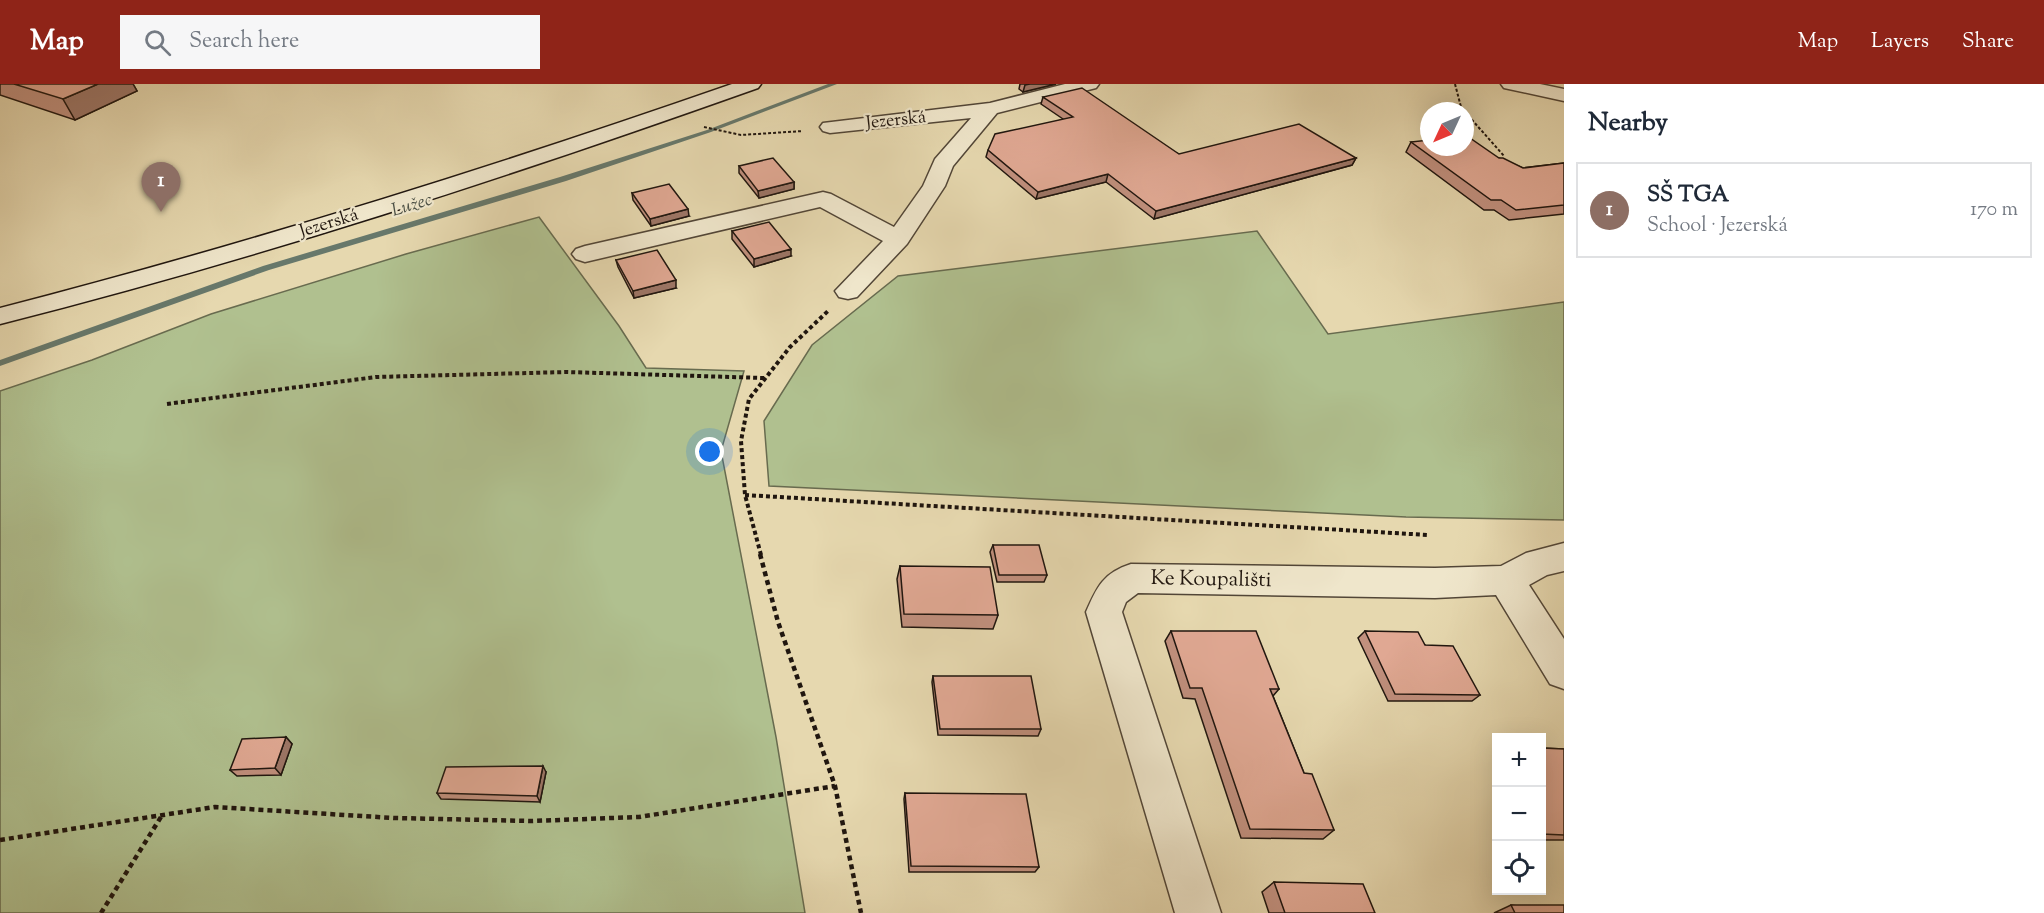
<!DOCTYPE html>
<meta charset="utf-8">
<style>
body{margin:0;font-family:"Sorts Mill Goudy",serif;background:#f6f6f7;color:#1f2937}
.controls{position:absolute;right:18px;bottom:18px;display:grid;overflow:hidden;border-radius:0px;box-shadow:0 6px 24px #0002}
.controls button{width:54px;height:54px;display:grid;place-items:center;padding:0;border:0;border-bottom:2px solid #e0e1e3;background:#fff;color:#1f2937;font:30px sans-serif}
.compass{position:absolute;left:1420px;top:18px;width:54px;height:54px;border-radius:50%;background:#fff;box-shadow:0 6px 24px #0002;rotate:226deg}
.you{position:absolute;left:710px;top:368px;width:21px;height:21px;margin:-15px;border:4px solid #fff;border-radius:50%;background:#1a73e8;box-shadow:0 0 0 9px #1a73e833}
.badge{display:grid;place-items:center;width:39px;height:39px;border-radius:50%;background:#8f2418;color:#fff;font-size:20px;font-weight:700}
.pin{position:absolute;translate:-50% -50px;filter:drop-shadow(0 2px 3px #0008)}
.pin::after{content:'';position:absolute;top:32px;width:21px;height:18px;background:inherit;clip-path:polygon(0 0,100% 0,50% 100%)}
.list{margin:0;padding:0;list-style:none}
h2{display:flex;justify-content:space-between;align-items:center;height:78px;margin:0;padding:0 24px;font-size:26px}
h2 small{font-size:20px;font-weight:400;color:#747a83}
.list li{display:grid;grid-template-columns:39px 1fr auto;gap:18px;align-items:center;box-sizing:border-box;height:96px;margin:0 12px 12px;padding:0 12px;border:2px solid #e0e1e3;border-radius:0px}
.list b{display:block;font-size:22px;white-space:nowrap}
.list p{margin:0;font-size:20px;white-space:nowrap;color:#747a83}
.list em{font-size:20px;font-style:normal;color:#747a83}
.icon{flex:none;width:33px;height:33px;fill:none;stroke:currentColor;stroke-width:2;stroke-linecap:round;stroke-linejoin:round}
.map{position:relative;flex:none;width:1564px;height:829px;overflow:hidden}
header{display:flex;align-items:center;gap:36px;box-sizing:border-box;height:84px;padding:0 30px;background:#8f2418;color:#fff}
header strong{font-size:28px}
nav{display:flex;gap:33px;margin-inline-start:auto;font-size:21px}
.search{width:420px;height:54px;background:#f6f6f7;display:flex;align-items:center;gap:15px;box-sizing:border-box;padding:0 21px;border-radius:0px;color:#747a83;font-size:22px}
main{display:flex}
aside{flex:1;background:#fff}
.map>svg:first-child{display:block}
</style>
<header>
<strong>Map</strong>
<div class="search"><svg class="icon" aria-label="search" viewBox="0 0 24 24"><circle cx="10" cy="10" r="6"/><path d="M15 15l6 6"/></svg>Search here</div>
<nav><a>Map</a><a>Layers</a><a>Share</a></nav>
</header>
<main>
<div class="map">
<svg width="1564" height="829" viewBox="0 0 1564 829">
<rect width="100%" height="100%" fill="#e6d8af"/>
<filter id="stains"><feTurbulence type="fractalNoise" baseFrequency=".00333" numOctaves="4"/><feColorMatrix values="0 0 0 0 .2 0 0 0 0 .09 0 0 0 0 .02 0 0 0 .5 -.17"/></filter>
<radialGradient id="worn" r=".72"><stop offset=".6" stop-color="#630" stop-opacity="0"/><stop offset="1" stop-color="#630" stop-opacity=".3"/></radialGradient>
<!-- green -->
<g fill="#b0c08f" stroke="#686b4f" stroke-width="1.5">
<polygon points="539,133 619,242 646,284 744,287 721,367 776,653 805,829 0,829 0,307 92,276 211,230 406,170"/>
<polygon points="1257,147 1328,250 1564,218 1564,436 1406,433 769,402 764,337 812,261 898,192"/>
</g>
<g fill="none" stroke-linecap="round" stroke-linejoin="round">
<!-- stream -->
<polygon fill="#67786b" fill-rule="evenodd" points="828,0 837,0 711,48 566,97 269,186 0,282 0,276 263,182 560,93 707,46"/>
<defs>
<g id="street">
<polygon points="1065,0 1099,0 1096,4 997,29 953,82 945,102 907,160 857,213 848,215 839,213 835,207 883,157 820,123 585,178 576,175 572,170 576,165 585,162 823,108 831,110 894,143 923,102 935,75 971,34 830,49 823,47 820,43 823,39 990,19"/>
<polygon points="1501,0 1540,0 1564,5 1564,17 1504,4"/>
<path d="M 1564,459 L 1564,487 L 1547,491 L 1529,501 L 1564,555 L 1564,605 L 1550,600 L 1496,511 L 1435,514 L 1138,509 L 1126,518 L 1122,528 L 1221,829 L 1175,829 L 1086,528 C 1097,503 1103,489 1131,480 L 1435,484 L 1501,482 L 1526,469 Z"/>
</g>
<path id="secondary" d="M 732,0 L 761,0 L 758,4 C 508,93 257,175 0,240 L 0,224 C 248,160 491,84 732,0 Z"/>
</defs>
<!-- street casing -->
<use href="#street" stroke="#524637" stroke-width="3"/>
<!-- secondary casing -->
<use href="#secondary" stroke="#20160f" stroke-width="3"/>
<!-- path-far2 -->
<g stroke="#20160f" stroke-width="2" stroke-dasharray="3 2" stroke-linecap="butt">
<polyline points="1455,0 1461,23 1465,27"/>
<polyline points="1465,28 1504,72"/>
<polyline points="704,43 741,51 803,47"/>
</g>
<!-- path-far1 -->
<g stroke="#20160f" stroke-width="4" stroke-dasharray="4 3" stroke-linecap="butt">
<polyline points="167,320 376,293 567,288 764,294"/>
<polyline points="745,411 1428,451"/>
<polyline points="761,471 745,411 741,357 749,315 790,263 828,227"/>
</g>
<!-- path -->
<g stroke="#20160f" stroke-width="4.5" stroke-dasharray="5 4" stroke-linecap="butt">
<polyline points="760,470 778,538 835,702 861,829"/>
<polyline points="0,756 215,723 394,734 532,737 639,733 835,702"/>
<polyline points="101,829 161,733"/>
</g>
<!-- street -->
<use href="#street" fill="#efe6cb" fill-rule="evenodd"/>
<!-- secondary -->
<use href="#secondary" fill="#efe6cb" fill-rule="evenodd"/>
</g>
<!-- wall -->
<g fill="#c1907e" stroke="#20160f" stroke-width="1.5">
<polygon points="0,0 133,0 137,7 75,36 0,11"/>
<polygon points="1020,0 1056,0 1023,8 1019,5"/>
<polygon points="1043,13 1179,70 1356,74 1352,81 1154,135 1106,98 1036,115 986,73 988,66 1063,35 1041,20"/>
<polygon points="1411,58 1499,74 1523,84 1564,79 1564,130 1509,136 1494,126 1484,126 1406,68"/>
<polygon points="739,82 794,98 794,105 759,114 739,89"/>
<polygon points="632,109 689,132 651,142 633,116"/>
<polygon points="732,147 791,172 754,183 732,155"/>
<polygon points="616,176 676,204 634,214 618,183"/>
<polygon points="993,461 1047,491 1044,498 997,498 990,468"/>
<polygon points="900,482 998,531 993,545 902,543 897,495"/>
<polygon points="1171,547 1279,605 1273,612 1304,689 1334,746 1323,755 1241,754 1195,615 1183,614 1165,557"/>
<polygon points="1365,547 1425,561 1480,611 1472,617 1388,617 1358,554"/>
<polygon points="933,592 1041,645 1038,652 938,651 932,598"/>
<polygon points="286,653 292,660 281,691 237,692 230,686"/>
<polygon points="1542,664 1564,665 1564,756 1542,756"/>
<polygon points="546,688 540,718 441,715 437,709"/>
<polygon points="905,709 1039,783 1035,788 909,788 904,715"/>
<polygon points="1274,798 1375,829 1269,829 1262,808"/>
<polygon points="1511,821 1564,829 1494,829"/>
</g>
<!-- shaded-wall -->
<g fill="#9d7667" stroke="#20160f" stroke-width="1.5">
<polygon points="98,0 133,0 137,7 75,36 63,15"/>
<polygon points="1030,0 1056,0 1023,8 1025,1"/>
<polygon points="1356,74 1352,81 1154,135 1156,127"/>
<polygon points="1108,90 1106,98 1036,115 1038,108"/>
<polygon points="794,98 794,105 759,114 758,107"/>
<polygon points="688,125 689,132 651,142 650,135"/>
<polygon points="791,165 791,172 754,183 754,175"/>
<polygon points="676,196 676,204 634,214 633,207"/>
<polygon points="286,653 292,660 281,691 275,684"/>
<polygon points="543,682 546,688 540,718 537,712"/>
</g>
<!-- building -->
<g fill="#e0a893" stroke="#20160f" stroke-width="1.5">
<polygon points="14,0 98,0 63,15"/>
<polygon points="1082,4 1179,70 1299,40 1356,74 1156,127 1108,90 1038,108 988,66 995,50 1073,33 1043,13"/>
<polygon points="1465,52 1467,52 1499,74 1503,74 1523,84 1564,79 1564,121 1516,126 1501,116 1491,116 1411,58 1429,56 1429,63 1465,63"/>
<polygon points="773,74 794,98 758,107 739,82"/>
<polygon points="669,100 688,125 650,135 632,109"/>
<polygon points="769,138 791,165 754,175 732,147"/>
<polygon points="657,166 676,196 633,207 616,176"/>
<polygon points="993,461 1039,461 1047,491 999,491"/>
<polygon points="900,482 990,483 998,531 904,530"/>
<polygon points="1171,547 1256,547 1279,605 1270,605 1304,689 1312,690 1334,746 1250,745 1202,604 1190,604"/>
<polygon points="1365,547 1418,548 1425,561 1453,562 1480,611 1395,610"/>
<polygon points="933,592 1031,592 1041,645 940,645"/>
<polygon points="286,653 275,684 230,686 242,655"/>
<polygon points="1542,664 1564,665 1564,751 1542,750"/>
<polygon points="543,682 537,712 437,709 446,683"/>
<polygon points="905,709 1026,710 1039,783 911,782"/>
<polygon points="1274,798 1363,800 1375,829 1285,829"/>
<polygon points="1511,821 1564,821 1564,829 1515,829"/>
</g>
<g text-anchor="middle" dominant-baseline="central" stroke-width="4.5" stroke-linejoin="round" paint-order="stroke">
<!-- far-street labels -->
<g font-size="18" fill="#20160f" stroke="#efe6cb">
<text transform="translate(896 37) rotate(-6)">Jezerská</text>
<text transform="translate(329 140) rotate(-17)">Jezerská</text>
</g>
<!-- far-water labels -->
<g font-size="18" font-style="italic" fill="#4a4f45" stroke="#efe6cb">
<text transform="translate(412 122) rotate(-17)">Lužec</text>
</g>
<!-- street labels -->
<g font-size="21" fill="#20160f" stroke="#efe6cb">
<text transform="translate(1211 496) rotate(1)">Ke Koupališti</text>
</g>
</g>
<rect width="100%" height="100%" filter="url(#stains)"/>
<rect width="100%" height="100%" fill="url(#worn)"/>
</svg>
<div class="controls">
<button>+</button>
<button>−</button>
<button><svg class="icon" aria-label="locate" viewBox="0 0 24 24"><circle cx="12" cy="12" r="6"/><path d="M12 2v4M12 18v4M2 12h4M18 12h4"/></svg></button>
</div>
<svg class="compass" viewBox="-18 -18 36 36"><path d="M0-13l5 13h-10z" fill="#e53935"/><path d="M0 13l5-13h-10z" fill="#747a83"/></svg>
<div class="you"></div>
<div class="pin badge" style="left:161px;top:128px;background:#8d6e63">1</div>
</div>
<aside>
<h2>Nearby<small></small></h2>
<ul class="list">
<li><span class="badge" style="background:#8d6e63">1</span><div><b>SŠ TGA</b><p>School · Jezerská</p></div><em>170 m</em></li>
</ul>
</aside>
</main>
